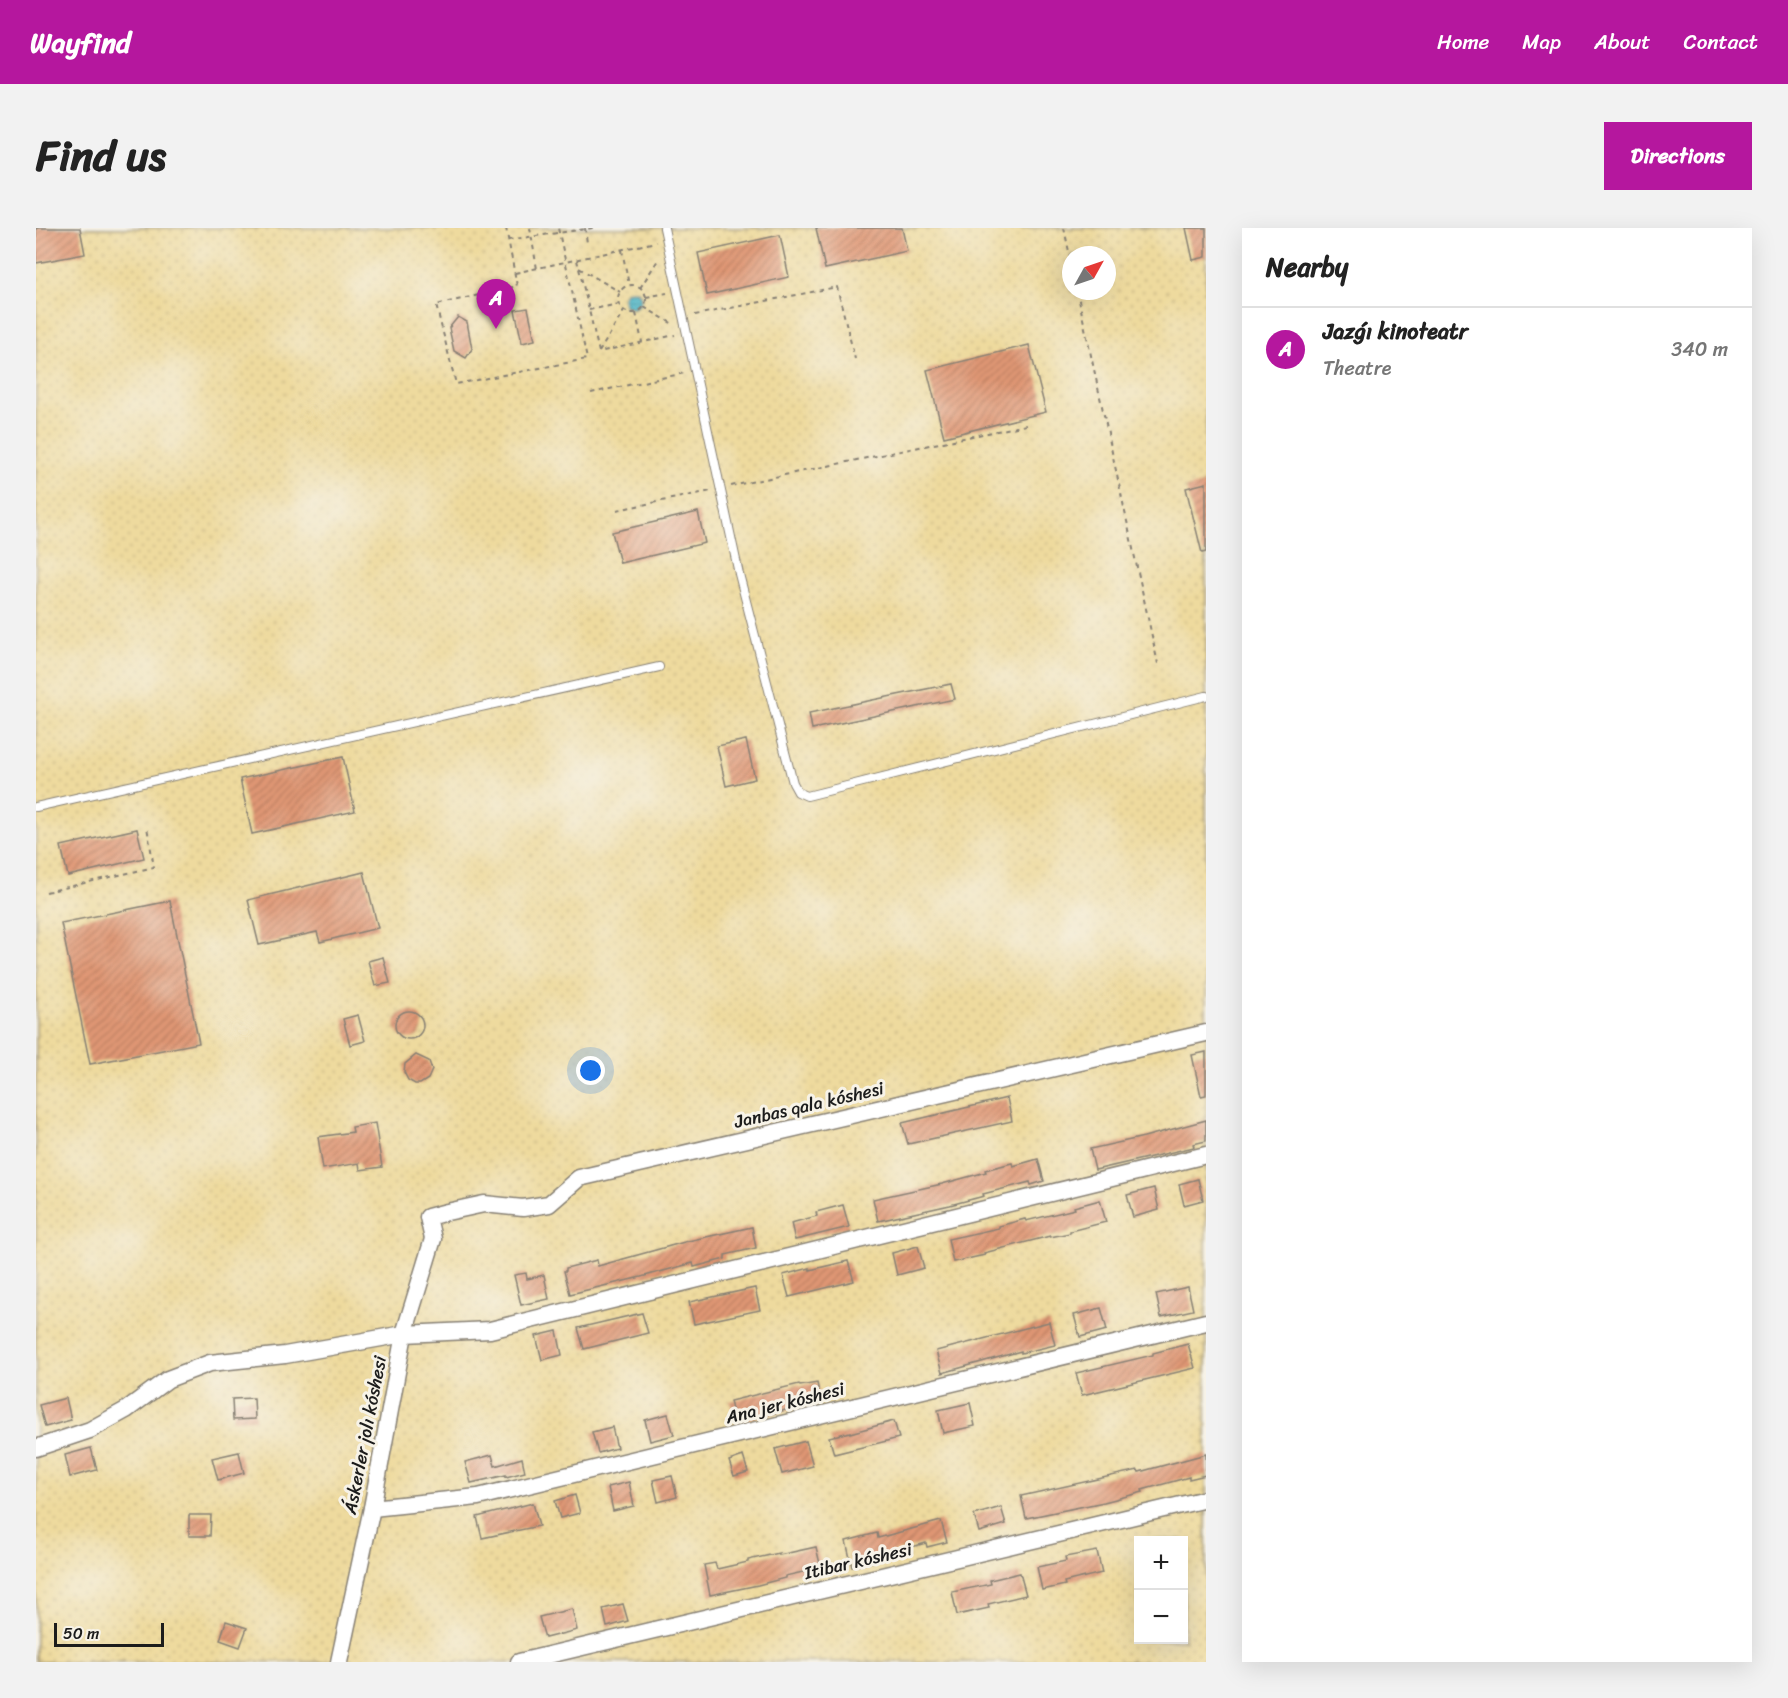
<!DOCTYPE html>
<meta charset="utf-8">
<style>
body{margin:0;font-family:Sriracha,sans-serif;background:#f2f2f2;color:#222}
.controls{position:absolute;right:18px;bottom:18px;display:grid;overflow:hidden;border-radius:0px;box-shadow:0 6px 24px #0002}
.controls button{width:54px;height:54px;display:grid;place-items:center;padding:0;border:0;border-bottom:2px solid #e0e0e0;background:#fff;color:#222;font:30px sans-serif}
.compass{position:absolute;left:1026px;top:18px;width:54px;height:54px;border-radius:50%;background:#fff;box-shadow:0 6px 24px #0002;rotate:50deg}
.scale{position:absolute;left:18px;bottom:15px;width:110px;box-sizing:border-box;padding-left:6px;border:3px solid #1c1c1c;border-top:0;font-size:16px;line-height:21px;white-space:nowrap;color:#1c1c1c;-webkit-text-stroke:4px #f7f3e8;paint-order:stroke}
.you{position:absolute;left:555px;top:843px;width:21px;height:21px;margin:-15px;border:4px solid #fff;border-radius:50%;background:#1a73e8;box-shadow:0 0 0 9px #1a73e833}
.badge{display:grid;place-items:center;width:39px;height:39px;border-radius:50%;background:#b5179e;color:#fff;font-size:20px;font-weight:700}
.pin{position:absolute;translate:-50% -50px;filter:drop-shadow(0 2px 3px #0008)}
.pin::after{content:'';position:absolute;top:32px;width:21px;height:18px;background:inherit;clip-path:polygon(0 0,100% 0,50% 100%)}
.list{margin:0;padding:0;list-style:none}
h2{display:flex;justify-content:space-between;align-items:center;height:78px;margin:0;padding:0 24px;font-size:26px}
h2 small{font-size:20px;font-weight:400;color:#767676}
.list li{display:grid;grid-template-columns:39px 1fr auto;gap:18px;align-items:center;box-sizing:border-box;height:84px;padding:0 24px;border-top:2px solid #e0e0e0}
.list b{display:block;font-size:22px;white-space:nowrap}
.list p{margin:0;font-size:20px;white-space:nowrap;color:#767676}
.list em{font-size:20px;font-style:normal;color:#767676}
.map{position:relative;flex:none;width:1170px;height:1434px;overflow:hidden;border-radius:0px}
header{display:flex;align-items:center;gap:36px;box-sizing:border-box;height:84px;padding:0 30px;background:#b5179e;color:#fff}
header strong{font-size:28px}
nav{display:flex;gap:33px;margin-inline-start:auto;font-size:21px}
.intro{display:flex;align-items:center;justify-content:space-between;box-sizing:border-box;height:144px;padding:0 36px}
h1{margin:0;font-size:42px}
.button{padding:15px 27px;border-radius:0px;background:#b5179e;color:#fff;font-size:21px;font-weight:700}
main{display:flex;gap:36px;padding:0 36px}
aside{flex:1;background:#fff;border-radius:0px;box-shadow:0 6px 24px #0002}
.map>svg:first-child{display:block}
</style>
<header>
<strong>Wayfind</strong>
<nav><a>Home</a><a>Map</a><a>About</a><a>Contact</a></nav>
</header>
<div class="intro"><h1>Find us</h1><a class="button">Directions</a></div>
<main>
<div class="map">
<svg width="1170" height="1434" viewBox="0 0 1170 1434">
<defs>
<pattern id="sand-dots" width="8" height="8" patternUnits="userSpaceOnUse" patternTransform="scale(1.5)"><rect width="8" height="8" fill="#eeda9e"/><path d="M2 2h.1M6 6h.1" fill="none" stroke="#ccba88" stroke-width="1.8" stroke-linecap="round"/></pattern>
<pattern id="water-rules" width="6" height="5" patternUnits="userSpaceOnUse" patternTransform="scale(1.5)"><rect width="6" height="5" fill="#4ab5c7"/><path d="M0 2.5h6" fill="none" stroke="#3d92a1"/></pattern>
<pattern id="building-hatch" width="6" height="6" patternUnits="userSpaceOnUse" patternTransform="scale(1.5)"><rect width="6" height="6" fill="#e09774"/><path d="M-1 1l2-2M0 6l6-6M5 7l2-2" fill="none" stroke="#b57a5e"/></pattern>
</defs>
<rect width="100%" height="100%" fill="#f7f3e8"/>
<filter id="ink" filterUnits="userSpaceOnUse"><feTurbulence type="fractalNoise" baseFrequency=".0167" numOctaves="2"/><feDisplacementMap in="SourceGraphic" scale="12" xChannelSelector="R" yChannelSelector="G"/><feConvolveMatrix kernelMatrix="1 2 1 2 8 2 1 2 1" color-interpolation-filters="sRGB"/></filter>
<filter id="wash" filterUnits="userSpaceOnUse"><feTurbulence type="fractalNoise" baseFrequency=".008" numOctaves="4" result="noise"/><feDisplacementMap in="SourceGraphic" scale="24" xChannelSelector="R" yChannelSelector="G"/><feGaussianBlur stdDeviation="1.35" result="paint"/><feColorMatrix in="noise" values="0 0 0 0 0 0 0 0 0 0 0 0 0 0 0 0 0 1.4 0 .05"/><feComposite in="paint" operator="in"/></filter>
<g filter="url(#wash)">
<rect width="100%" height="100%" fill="#f2e5cc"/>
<!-- sand -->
<path fill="url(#sand-dots)" stroke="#857b5d" stroke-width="1.5" fill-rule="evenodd" d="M 0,0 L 1170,0 L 1170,1434 L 0,1434 ZM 1035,27 L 1071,27 L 1071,63 L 1035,63 ZM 1102,1312 L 1148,1312 L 1148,1412 L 1102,1412 Z"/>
<!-- water -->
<circle fill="url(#water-rules)" stroke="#336872" stroke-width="1.5" cx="596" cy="71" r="9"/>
<g id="blocks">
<!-- building -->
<g fill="url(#building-hatch)">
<polygon points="0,0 44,0 49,26 0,35"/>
<polygon points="780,0 866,0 871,23 789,41"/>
<polygon points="1150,0 1170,0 1170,29 1157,32"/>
<polygon points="744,7 753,49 671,67 662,25"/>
<polygon points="492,80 499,112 486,115 479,82"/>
<polygon points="422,89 431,94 436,121 430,130 418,123 413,100"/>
<polygon points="993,117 1010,184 908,209 891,142"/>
<polygon points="1170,255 1170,324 1166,325 1150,260"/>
<polygon points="662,284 669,315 584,335 576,304"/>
<polygon points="915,456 919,471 776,501 773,485"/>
<polygon points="710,512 719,551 690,558 681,518"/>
<polygon points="307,529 319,583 216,606 204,551"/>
<polygon points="101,601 108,630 32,648 25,618"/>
<polygon points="328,644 342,700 284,714 281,704 223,717 212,672"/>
<polygon points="134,673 163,815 54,836 25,695"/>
<polygon points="347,729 354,755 339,758 332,733"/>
<circle cx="373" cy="797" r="14"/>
<polygon points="322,787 329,813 314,817 307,791"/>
<polygon points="1170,824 1170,867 1165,868 1156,827"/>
<polygon points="380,827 393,833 396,842 392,851 384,856 379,856 372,852 368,844 369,836"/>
<polygon points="971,870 976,893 872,916 866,895"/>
<polygon points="1170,892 1170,913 1157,916 1158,919 1059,942 1054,921 1108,909"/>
<polygon points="339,895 346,939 324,942 323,935 287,941 282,909 317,904 316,899"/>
<polygon points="1002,931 1008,953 995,957 994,954 947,966 948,968 914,977 842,993 837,971 906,956 950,944 949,942 976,935 977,938"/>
<polygon points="1162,951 1167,972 1148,977 1143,956"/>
<polygon points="1118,960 1123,982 1097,989 1091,967"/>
<polygon points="1064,972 1070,994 1034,1003 1034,1005 1014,1009 1014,1008 948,1025 949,1027 917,1034 912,1011 963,1000 963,998 989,991 990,993 1039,981 1038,979"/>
<polygon points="807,977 813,999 759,1012 755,995 781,988 780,984"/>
<polygon points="716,999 720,1020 689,1027 689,1031 658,1039 657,1035 605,1049 534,1066 528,1043 530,1043 530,1040 561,1032 562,1038 652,1013"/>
<polygon points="882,1018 888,1040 861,1047 856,1025"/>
<polygon points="812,1033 818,1053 753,1069 747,1047 774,1040 774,1042"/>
<polygon points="490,1045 491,1051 508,1047 513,1071 485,1077 478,1047"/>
<polygon points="1152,1059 1157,1082 1125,1089 1120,1066"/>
<polygon points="719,1060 724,1082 658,1096 653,1074"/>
<polygon points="1065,1080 1071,1102 1044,1109 1038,1087"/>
<polygon points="606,1085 612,1105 548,1121 542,1100"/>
<polygon points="1013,1094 1019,1117 985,1125 985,1123 906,1145 900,1123"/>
<polygon points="521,1103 526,1127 506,1132 500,1108"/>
<polygon points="1152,1116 1159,1140 1046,1167 1040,1145 1117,1127 1117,1125"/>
<polygon points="781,1155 785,1173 699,1195 694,1173 763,1156 764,1158"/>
<polygon points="30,1170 35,1192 9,1199 3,1177"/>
<polygon points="218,1170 219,1191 197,1192 196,1171"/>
<polygon points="934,1175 939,1198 907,1205 902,1182"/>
<polygon points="632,1186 638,1207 614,1213 609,1192"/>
<polygon points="858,1193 863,1210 798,1226 793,1209 814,1204 814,1205"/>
<polygon points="576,1199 581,1220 562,1225 556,1204"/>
<polygon points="770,1213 777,1238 746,1246 739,1221"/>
<polygon points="55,1220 61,1242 34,1249 29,1227"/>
<polygon points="203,1224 208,1245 182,1252 176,1230"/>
<polygon points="1170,1226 1170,1247 1153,1251 1153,1249 1106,1262 1107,1264 1068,1274 990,1290 985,1268 1102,1242 1103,1244"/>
<polygon points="456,1227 459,1238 486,1230 489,1244 470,1249 470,1247 435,1255 429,1234"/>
<polygon points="707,1228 712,1244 698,1248 693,1233"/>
<polygon points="636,1248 641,1269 622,1274 617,1252"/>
<polygon points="593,1254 598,1278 577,1283 572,1259"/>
<polygon points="539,1267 544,1285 524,1290 519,1273"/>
<polygon points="497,1275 503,1298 446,1310 441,1289"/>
<polygon points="965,1279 970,1296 943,1304 938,1287"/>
<polygon points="153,1287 175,1287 174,1308 153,1308"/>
<polygon points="905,1293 911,1314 891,1319 890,1315 847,1327 847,1331 816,1339 810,1313 841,1305 842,1310"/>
<polygon points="780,1319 785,1340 749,1348 749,1350 722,1357 674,1367 668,1337 679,1335 681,1341 712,1334 712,1332 743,1325 743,1327"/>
<polygon points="1061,1323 1066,1345 1028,1354 1029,1357 1006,1362 1001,1339 1030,1333 1029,1329"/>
<polygon points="984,1345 990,1367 952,1376 953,1380 921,1387 916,1364 955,1356 954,1352"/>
<polygon points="587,1376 592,1393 571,1399 567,1381"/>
<polygon points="536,1381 541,1402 509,1410 503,1389"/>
<polygon points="190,1393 211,1400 204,1419 184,1412"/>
</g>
</g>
</g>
<g filter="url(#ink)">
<use href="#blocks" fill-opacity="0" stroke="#878074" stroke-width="1.5"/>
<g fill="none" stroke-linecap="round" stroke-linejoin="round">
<defs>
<g id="service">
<polyline points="628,0 703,346 757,555 762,564 771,568 1170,468"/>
<polyline points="0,579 623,439"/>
</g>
<g id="minor">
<polyline points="0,1220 54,1202 90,1182 132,1151 174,1135 249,1127 368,1106 454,1102 1170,927"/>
<polyline points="336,1280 442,1269 1170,1094"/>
<polyline points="303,1434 336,1280 368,1106 397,1011 392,989 411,984 448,976 487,980 513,976 543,950 1170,805"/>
<polyline points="483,1434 1170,1271"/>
</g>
</defs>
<!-- service casing -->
<use href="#service" stroke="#878074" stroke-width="10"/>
<!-- minor casing -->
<use href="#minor" stroke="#878074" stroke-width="19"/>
<!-- path -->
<g stroke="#878074" stroke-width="2" stroke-dasharray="4.5 4.5" stroke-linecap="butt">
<polyline points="470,0 481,58 400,77 420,156 551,131 522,0"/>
<polyline points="494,0 501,41"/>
<polyline points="549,0 551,15"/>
<polyline points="1028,0 1035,33"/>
<polyline points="472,12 557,0"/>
<polyline points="586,22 593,57"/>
<polyline points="541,32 563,124 639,107"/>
<polyline points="543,40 584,64"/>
<polyline points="479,45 620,14"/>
<circle cx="596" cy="71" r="14"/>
<polyline points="604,60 622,32"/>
<polyline points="1041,63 1122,436"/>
<polyline points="610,69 631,65"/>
<polyline points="608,79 637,96"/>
<polyline points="553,82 583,76"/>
<polyline points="600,85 606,114"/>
<polyline points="659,87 801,59 819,131"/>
<polyline points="563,124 588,83"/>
<polyline points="555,165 649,145"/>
<polyline points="695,258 990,197"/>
<polyline points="581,282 675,263"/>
<polyline points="10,664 118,639 111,599"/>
</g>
<!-- service -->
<use href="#service" stroke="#fff" stroke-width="8"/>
<!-- minor -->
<use href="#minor" stroke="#fff" stroke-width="16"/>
</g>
</g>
<g text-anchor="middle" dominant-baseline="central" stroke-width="6" stroke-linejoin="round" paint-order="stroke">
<!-- street labels -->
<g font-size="18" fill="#1c1c1c" stroke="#f7f3e8">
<text transform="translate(773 877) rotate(-13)">Janbas qala kóshesi</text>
<text transform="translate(749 1175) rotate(-14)">Ana jer kóshesi</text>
<text transform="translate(329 1207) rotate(-79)">Áskerler jolı kóshesi</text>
<text transform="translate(822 1333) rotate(-13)">Itibar kóshesi</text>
</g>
</g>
</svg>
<div class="controls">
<button>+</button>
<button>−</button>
</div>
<svg class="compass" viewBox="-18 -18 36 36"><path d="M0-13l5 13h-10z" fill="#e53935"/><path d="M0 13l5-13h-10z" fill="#767676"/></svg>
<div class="scale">50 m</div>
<div class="you"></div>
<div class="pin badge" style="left:460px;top:101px">A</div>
</div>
<aside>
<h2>Nearby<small></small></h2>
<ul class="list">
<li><span class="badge">A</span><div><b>Jazǵı kinoteatr</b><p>Theatre</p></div><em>340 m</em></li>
</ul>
</aside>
</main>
